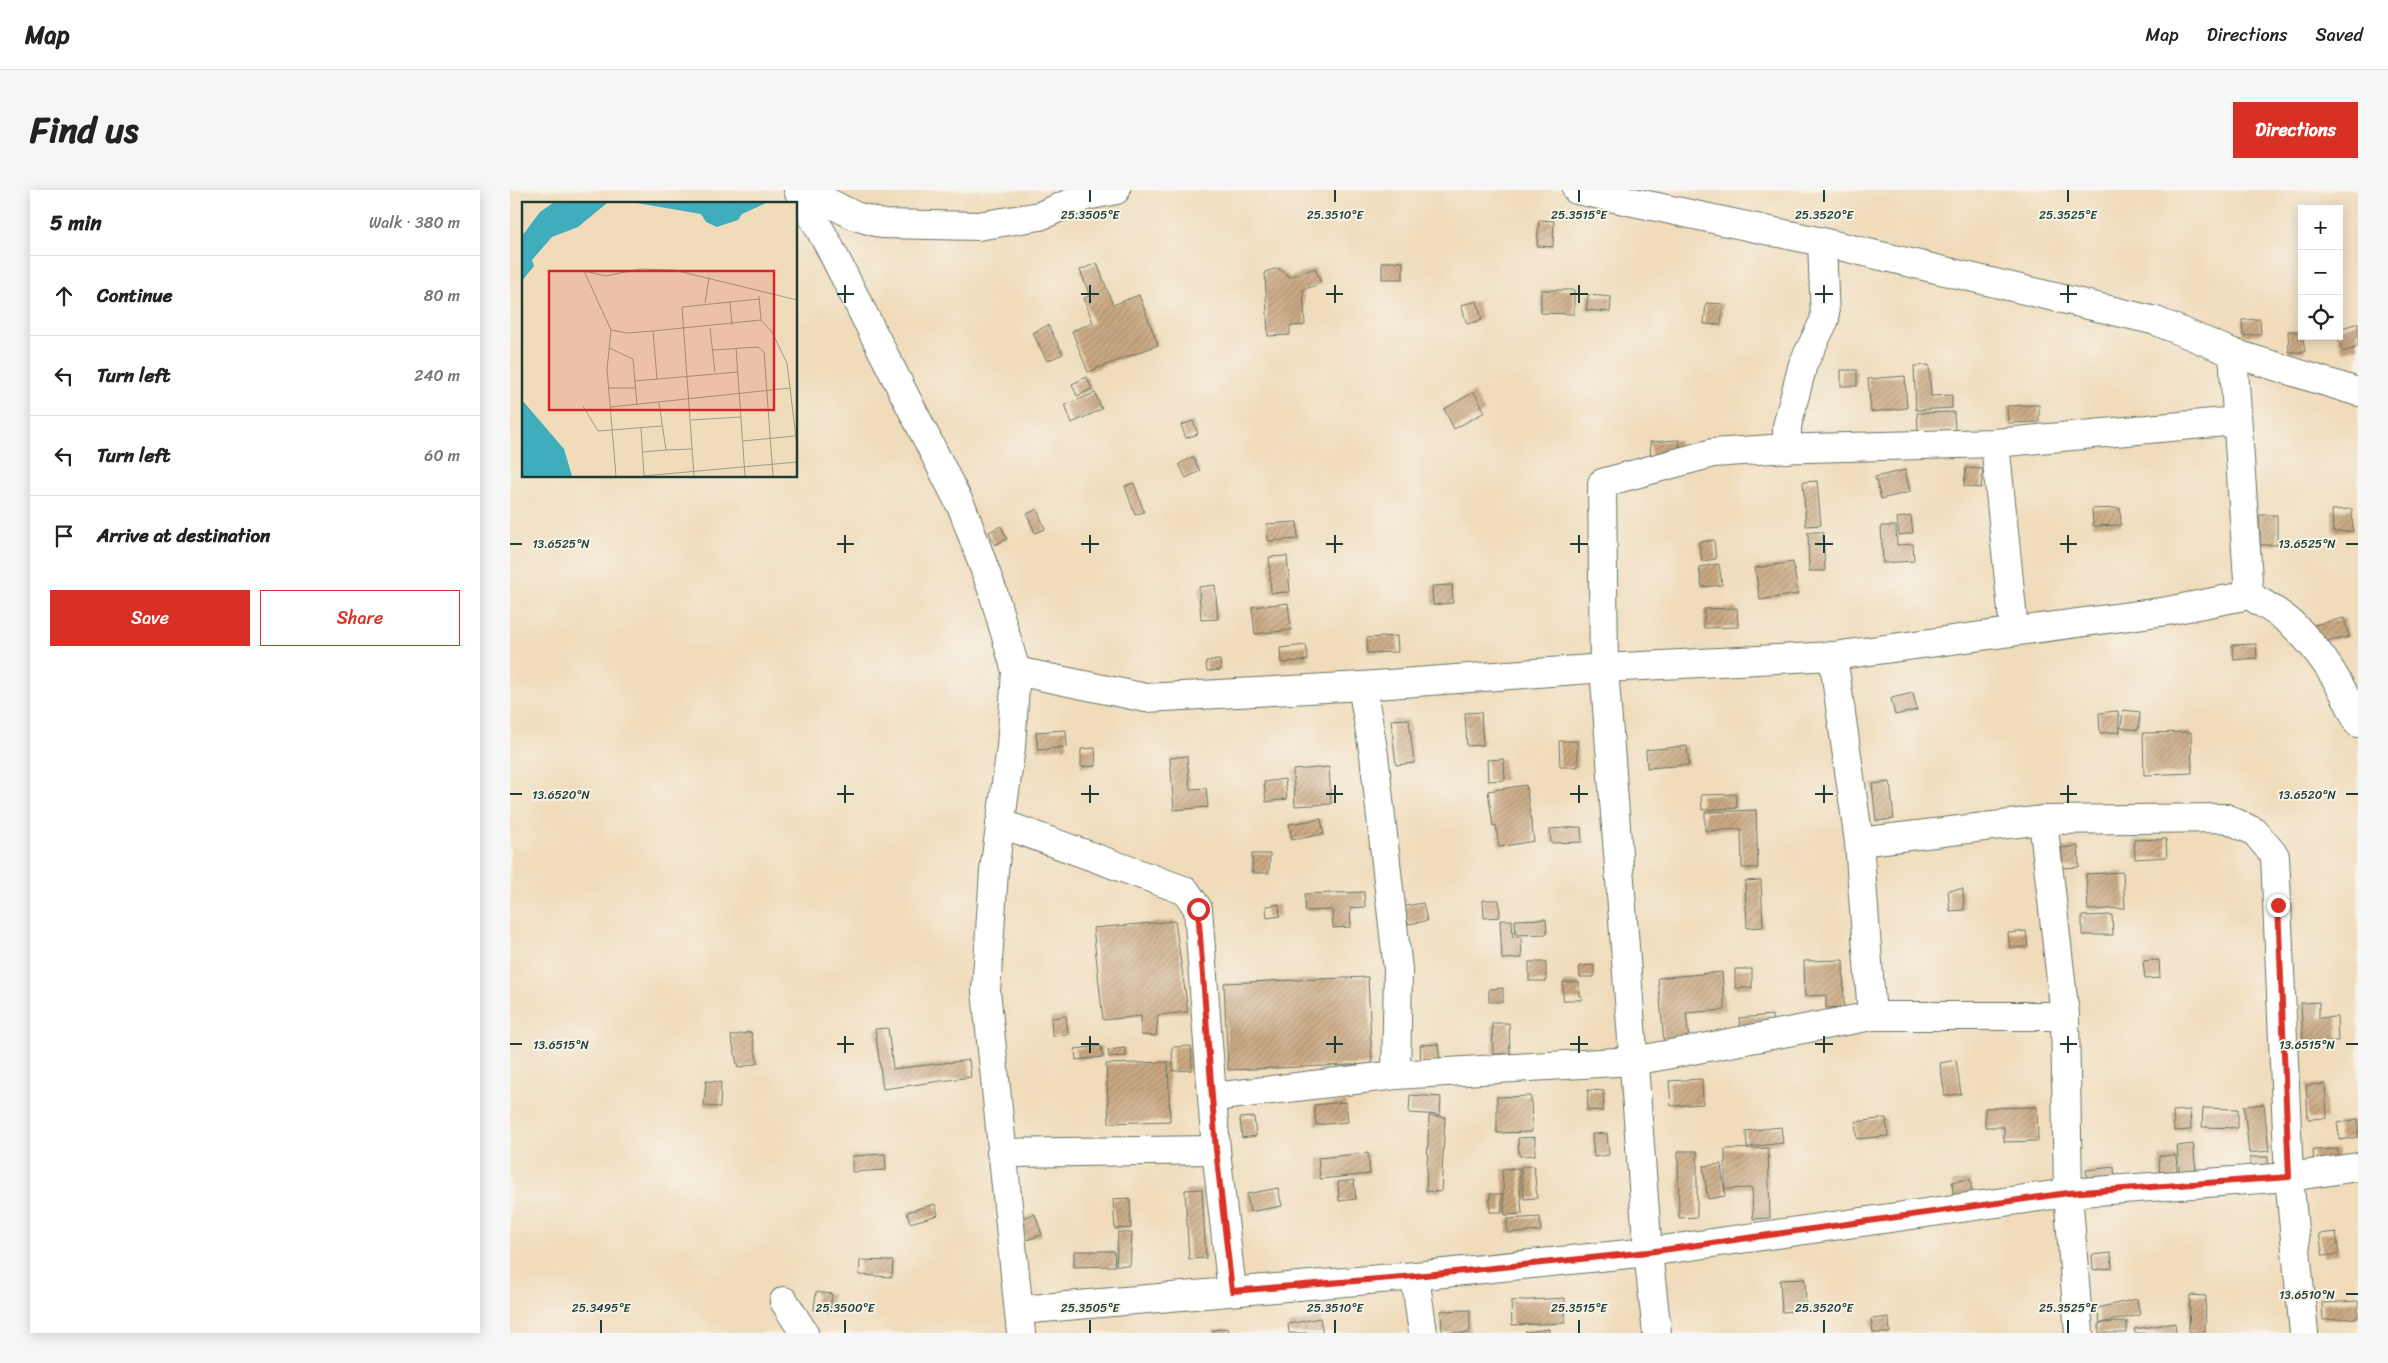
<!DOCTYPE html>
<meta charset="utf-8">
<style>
body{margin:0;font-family:Sriracha,sans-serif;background:#f6f6f6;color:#222}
.controls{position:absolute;right:15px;top:15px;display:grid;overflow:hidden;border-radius:0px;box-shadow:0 2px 12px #0003}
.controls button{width:45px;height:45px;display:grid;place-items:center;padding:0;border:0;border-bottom:1px solid #e0e0e0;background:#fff;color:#222;font:25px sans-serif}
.stop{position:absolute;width:15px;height:15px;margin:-11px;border:4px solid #d93025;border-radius:50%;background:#fff}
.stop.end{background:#d93025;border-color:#fff;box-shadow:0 1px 5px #0008}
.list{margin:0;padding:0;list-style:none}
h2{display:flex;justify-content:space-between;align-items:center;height:65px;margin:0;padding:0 20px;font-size:21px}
h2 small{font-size:16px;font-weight:400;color:#767676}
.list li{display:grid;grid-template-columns:32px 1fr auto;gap:15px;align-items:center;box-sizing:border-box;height:80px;padding:0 20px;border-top:1px solid #e0e0e0}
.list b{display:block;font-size:19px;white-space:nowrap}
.list em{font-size:16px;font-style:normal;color:#767676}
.actions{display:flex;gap:10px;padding:15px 20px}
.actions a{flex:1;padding:11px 0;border:1px solid #d93025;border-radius:0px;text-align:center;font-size:18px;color:#d93025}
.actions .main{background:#d93025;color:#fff}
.icon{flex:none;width:28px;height:28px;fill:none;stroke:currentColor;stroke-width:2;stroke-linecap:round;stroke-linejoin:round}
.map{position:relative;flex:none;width:1848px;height:1143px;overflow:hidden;border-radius:0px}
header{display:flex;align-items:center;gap:30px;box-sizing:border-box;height:70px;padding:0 25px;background:#fff;border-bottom:1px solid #e0e0e0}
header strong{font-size:24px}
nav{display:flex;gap:28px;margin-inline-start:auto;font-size:18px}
.intro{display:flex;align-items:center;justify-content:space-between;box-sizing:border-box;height:120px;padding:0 30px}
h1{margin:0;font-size:35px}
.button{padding:12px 22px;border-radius:0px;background:#d93025;color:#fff;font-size:18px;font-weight:700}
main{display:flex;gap:30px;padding:0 30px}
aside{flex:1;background:#fff;border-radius:0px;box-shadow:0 2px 12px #0003}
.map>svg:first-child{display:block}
</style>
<header>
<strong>Map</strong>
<nav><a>Map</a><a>Directions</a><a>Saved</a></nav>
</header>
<div class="intro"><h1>Find us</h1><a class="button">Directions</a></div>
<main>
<aside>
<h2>5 min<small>Walk · 380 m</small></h2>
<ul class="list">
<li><svg class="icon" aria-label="ahead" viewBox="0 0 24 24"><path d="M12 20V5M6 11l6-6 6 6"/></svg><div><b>Continue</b></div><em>80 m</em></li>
<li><svg class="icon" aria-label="left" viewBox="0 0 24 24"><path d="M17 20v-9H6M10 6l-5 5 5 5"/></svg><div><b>Turn left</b></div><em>240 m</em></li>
<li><svg class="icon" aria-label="left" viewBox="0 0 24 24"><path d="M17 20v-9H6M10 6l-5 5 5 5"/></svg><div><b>Turn left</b></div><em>60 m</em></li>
<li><svg class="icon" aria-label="arrive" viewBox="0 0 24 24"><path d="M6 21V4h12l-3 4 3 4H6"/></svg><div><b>Arrive at destination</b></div></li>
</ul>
<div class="actions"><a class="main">Save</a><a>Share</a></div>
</aside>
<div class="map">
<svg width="1848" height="1143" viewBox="0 0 1848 1143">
<defs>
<pattern id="building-hatch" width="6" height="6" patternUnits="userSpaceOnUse" patternTransform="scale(1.25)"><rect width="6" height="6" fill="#cba983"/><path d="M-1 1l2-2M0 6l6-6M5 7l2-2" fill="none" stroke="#a48b6c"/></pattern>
</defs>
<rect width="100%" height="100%" fill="#f7f3e8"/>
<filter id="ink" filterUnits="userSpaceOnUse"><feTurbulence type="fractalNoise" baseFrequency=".02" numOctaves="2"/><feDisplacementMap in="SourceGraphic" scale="10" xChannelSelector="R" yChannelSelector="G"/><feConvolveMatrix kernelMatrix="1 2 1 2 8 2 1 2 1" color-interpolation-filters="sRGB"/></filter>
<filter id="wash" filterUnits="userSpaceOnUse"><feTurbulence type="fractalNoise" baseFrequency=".0096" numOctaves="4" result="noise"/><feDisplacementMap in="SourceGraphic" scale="20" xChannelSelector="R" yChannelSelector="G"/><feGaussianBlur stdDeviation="1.12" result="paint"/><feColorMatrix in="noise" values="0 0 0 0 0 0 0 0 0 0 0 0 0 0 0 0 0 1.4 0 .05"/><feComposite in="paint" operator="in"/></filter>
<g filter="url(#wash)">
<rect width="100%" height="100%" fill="#f0dcbb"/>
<g id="blocks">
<!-- building -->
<g fill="url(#building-hatch)">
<polygon points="1029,30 1044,31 1043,57 1027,56"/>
<rect x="872" y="72" width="21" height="17"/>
<polygon points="587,73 603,115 629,105 648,155 578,182 562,141 583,133 574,108 580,106 570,80"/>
<polygon points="768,78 780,87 805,78 811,93 793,100 795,135 780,136 780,145 758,146 755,82"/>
<polygon points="1031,100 1064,100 1064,124 1031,123"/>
<polygon points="1078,105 1101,107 1100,122 1076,120"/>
<polygon points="967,111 972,130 957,134 951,115"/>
<polygon points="1196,113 1213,114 1211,135 1194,134"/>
<polygon points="1750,129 1751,144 1733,146 1732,130"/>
<polygon points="1848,133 1848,157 1833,162 1827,146 1829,146 1829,139"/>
<polygon points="538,135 553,164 537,171 523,143"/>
<polygon points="1778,141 1792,141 1795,162 1779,162"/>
<polygon points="1419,175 1421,206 1442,205 1442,218 1406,220 1404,176"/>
<rect x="1331" y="180" width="16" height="16"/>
<polygon points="1395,186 1397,218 1361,222 1358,189"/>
<polygon points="577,187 582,199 567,206 562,194"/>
<polygon points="964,202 975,222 944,239 934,219"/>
<polygon points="585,203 592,219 562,233 555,215"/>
<polygon points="1529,215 1529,232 1498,233 1497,216"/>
<polygon points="1444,222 1445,240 1408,241 1407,223"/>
<polygon points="683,231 688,244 676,248 671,235"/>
<polygon points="1169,250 1170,265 1141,268 1140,252"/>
<polygon points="683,267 690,281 676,288 669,274"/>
<polygon points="1456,278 1473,279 1471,298 1454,296"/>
<polygon points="1395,280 1400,302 1371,309 1365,287"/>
<polygon points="1307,291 1311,335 1296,336 1293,292"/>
<polygon points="624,293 634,322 625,325 615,296"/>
<polygon points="1610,318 1611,335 1583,336 1582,319"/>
<polygon points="527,319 535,339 525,343 517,324"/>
<polygon points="1842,319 1843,341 1823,342 1822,320"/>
<rect x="1750" y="325" width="17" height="30"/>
<polygon points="1401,326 1403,343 1389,345 1387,328"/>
<polygon points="787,332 788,349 758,351 757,334"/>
<polygon points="491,336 497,349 485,355 479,342"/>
<polygon points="1371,336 1386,336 1387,355 1403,354 1404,371 1373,373"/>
<polygon points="1298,342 1313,342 1315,381 1299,381"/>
<polygon points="1204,350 1206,369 1192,371 1189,352"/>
<polygon points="777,366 780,402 761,403 759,367"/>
<polygon points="1283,372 1288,404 1250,410 1245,378"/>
<polygon points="1209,374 1212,395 1192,397 1189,377"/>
<polygon points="705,395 708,429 691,430 689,397"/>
<polygon points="942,395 943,413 923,415 922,396"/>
<polygon points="778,413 781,440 745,444 742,417"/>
<polygon points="1227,418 1228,437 1194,438 1194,419"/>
<polygon points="1834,428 1839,447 1804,454 1800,436"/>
<polygon points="887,446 888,462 857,463 857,448"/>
<polygon points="1746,454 1747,468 1724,470 1722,455"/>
<polygon points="796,455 798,470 771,473 770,458"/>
<polygon points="710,470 711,480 697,481 696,471"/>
<polygon points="1403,503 1407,520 1385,525 1381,508"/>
<polygon points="1613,520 1630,522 1628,540 1611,538"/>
<polygon points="1608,521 1610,542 1590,543 1589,523"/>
<polygon points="971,522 973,555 957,556 955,523"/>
<polygon points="899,529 904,573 886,575 881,530"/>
<polygon points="556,540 557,557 528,560 526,542"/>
<polygon points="1681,542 1682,583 1634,585 1633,543"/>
<polygon points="1049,551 1067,551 1068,577 1050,577"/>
<polygon points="1177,556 1179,575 1137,578 1136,560"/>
<polygon points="585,558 586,576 571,577 571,559"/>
<polygon points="677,566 680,599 696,598 698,617 664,620 660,568"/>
<polygon points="994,569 995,590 978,591 977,570"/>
<polygon points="819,577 821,614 785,616 783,580"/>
<polygon points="775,589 777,609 756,612 754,592"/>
<polygon points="1380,592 1384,629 1366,631 1362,594"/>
<polygon points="1016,595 1024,651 989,657 986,635 983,636 978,601"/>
<polygon points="1226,604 1227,618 1192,620 1191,605"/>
<polygon points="1246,620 1248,678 1232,678 1231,639 1195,641 1195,622"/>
<polygon points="811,629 814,644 782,650 779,634"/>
<polygon points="1071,637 1072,652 1041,653 1040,639"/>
<polygon points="1656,649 1657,667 1625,669 1624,650"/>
<polygon points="1568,656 1569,677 1553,678 1551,658"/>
<polygon points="742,664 760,664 759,683 742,683"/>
<polygon points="1613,682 1615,718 1578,720 1576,684"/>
<polygon points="1251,690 1253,737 1237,738 1235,691"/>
<polygon points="1453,699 1454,720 1440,721 1438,700"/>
<polygon points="854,702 855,717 840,718 841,737 823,738 822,720 795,721 795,704"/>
<polygon points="973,710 989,710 990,727 974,728"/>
<polygon points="913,713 917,731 898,734 895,716"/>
<polygon points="769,714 770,726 757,728 756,716"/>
<polygon points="1602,725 1603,745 1572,745 1572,726"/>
<polygon points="1036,729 1037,744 1006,745 1005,730"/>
<polygon points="990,730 1002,730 1003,747 1011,747 1012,768 992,769"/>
<polygon points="665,731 678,822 648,825 646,846 631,845 631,826 593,830 583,738"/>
<polygon points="1516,741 1518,757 1500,758 1498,743"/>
<polygon points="1333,770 1334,817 1316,818 1316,805 1295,806 1294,771"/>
<polygon points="1649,770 1650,788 1635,789 1633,771"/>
<rect x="1019" y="772" width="17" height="19"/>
<polygon points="1084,775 1084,787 1070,787 1069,776"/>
<rect x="1225" y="779" width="17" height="19"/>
<polygon points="1212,782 1215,820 1176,823 1179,850 1154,852 1148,788"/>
<polygon points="858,787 862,874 718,880 714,793"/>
<polygon points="1053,792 1069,792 1069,806 1072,806 1071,810 1053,810"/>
<polygon points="993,798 993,812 979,812 979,799"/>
<polygon points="1809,812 1809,828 1827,827 1828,851 1793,852 1791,813"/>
<polygon points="1262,825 1263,845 1231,847 1229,828"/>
<polygon points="556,826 558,845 542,846 541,828"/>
<polygon points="982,833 999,833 1000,864 983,864"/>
<polygon points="378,838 383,879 459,870 461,887 373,899 365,839"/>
<polygon points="241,842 248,873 228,878 221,846"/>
<polygon points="928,854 930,872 911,873 910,855"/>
<polygon points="591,856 593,867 566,870 565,859"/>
<polygon points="681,856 682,880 663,881 662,857"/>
<polygon points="615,858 616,866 599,867 598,860"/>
<polygon points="1446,870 1451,904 1435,906 1430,873"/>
<polygon points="658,872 660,931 599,933 596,874"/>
<polygon points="1192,889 1193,914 1161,916 1159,891"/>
<polygon points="196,891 211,892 210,917 194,916"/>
<polygon points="1815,894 1817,928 1798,929 1796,895"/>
<polygon points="1078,900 1094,901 1093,921 1077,920"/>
<polygon points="900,905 931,907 930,925 899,923"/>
<polygon points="1021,906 1022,942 987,943 987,907"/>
<polygon points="836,912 838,932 806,935 804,915"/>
<polygon points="1754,914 1759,961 1739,963 1734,916"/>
<polygon points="1527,917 1528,951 1494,952 1494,937 1475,937 1475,918"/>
<polygon points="1693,918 1728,919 1728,938 1692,937"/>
<polygon points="1680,920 1681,940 1664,941 1663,921"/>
<polygon points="919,926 935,927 931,1002 916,1001"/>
<polygon points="744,927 746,946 732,948 730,928"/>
<polygon points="1376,928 1378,946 1347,949 1345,932"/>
<polygon points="1848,929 1848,947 1830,950 1827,933"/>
<polygon points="1271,937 1273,953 1237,957 1236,941"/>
<polygon points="1097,943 1099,965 1084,967 1082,944"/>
<polygon points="1025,947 1025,965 1009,966 1008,948"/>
<polygon points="1683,954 1687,990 1670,992 1667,956"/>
<polygon points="1258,958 1260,1028 1243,1029 1242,998 1215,999 1215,959"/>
<polygon points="1828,959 1828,978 1804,979 1803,960"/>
<polygon points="1168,961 1187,961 1187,1027 1169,1028"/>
<polygon points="858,963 860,984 810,989 808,968"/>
<polygon points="375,964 376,980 342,982 342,966"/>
<polygon points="1666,965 1667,993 1650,993 1649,966"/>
<polygon points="1740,967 1758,967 1759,996 1740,996"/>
<polygon points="1211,974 1215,1006 1198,1009 1193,976"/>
<polygon points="1024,976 1027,1008 1014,1009 1011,977"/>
<polygon points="1604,977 1605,990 1577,993 1576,980"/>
<polygon points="1009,978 1012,1024 995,1025 992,979"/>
<polygon points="1460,989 1463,1007 1444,1010 1442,992"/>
<polygon points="844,990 846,1009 829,1011 828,992"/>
<polygon points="768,998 772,1016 740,1022 737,1004"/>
<polygon points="692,999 696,1068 679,1069 675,1000"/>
<rect x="980" y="1004" width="12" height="18"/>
<polygon points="620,1008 621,1038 605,1039 603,1009"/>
<polygon points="425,1014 428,1025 400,1033 397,1022"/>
<polygon points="525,1024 532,1045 516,1050 510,1029"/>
<polygon points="1030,1027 1031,1041 997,1043 997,1029"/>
<polygon points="608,1042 622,1043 620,1076 606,1075"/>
<polygon points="1826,1042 1829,1064 1813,1066 1809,1044"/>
<polygon points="564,1061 604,1061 605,1076 564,1077"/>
<polygon points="1601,1063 1602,1078 1583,1080 1582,1065"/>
<polygon points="350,1070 383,1071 382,1087 349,1085"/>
<polygon points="1295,1089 1296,1120 1272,1122 1270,1090"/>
<polygon points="306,1102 322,1104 320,1122 304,1120"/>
<polygon points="1680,1105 1696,1106 1695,1142 1679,1142"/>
<polygon points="1055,1108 1055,1133 1002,1135 1001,1111"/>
<polygon points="1627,1109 1630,1125 1590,1133 1587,1118"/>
<polygon points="1848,1111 1848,1128 1813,1130 1812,1113"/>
<polygon points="960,1120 960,1143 932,1143 931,1121"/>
<polygon points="1379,1127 1380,1143 1363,1143 1361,1129"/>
<polygon points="810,1128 813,1143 779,1143 778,1134"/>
<polygon points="1617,1132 1617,1143 1589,1143 1589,1133"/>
<polygon points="1665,1133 1666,1143 1625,1143 1624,1139"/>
<polygon points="718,1138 719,1143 703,1143 703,1140"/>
<polygon points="1039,1139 1039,1143 1015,1143 1015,1142"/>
</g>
</g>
</g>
<g filter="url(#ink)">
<use href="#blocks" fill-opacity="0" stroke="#687563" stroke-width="1"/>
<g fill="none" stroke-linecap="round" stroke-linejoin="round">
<defs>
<g id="minor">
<polyline points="288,0 319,56 453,320 483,402 506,481 501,557 484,681 476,801 511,1143"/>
<polyline points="294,0 345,26 373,34 468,36 530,26 576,6 606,0"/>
<polyline points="1067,0 1312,52 1646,131 1723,163 1848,202"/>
<polyline points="1723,163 1739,405"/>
<polyline points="1485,253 1504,440"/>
<polyline points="1277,259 1277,236 1293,174 1315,129 1312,52"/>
<polyline points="1323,466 1349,652 1362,826"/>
<path d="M 506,481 L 636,508 L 852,496 L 1094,478 L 1323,466 L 1657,421 L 1739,405 C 1753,414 1769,422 1781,433 C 1812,461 1832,495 1848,533"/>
<polyline points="852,496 864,565 888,780 886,885"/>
<polyline points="1533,630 1555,826 1558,1003 1569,1143"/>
<polyline points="490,633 676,701 688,719 706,960 722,1101"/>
<polyline points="1349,652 1533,630 1716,628 1745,642 1765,666 1779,987 1794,1143"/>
<polyline points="704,907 886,885 1124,871 1362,826 1555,826"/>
<polyline points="491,963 706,960"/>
<polyline points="905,1086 913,1143"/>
<polyline points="274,1111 294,1143"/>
<polyline points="510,1120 905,1086 1138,1062 1558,1003 1779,987 1848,977"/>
<polyline points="1147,1143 1138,1062 1094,478 1092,293 1203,263 1262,259 1485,253 1726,231"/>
</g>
</defs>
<!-- minor casing -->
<use href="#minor" stroke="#687563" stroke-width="30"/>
<!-- minor -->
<use href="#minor" stroke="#fff" stroke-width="28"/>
</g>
</g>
<g fill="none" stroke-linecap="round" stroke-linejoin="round" filter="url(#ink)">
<!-- route -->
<polyline stroke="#d93025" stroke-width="6" points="688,719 706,960 722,1101 905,1086 1138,1062 1558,1003 1779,987 1768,715"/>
</g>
<!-- ticks -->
<path fill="none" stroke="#1f3d34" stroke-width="2" d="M 580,0 L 580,12M 825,0 L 825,12M 1069,0 L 1069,12M 1314,0 L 1314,12M 1558,0 L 1558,12M 335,95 L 335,113M 580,95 L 580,113M 825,95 L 825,113M 1069,95 L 1069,113M 1314,95 L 1314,113M 1558,95 L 1558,113M 327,104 L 344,104M 571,104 L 589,104M 816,104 L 833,104M 1060,104 L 1078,104M 1305,104 L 1323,104M 1550,104 L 1567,104M 335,345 L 335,363M 580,345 L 580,363M 825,345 L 825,363M 1069,345 L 1069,363M 1314,345 L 1314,363M 1558,345 L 1558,363M 0,354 L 12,354M 327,354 L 344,354M 571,354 L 589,354M 816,354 L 833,354M 1060,354 L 1078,354M 1305,354 L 1323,354M 1550,354 L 1567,354M 1836,354 L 1848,354M 335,595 L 335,613M 580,595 L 580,613M 825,595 L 825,613M 1069,595 L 1069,613M 1314,595 L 1314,613M 1558,595 L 1558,613M 0,604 L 12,604M 327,604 L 344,604M 571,604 L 589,604M 816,604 L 833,604M 1060,604 L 1078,604M 1305,604 L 1323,604M 1550,604 L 1567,604M 1836,604 L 1848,604M 335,846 L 335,863M 580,846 L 580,863M 825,846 L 825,863M 1069,846 L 1069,863M 1314,846 L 1314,863M 1558,846 L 1558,863M 0,854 L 12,854M 327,854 L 344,854M 571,854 L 589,854M 816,854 L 833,854M 1060,854 L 1078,854M 1305,854 L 1323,854M 1550,854 L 1567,854M 1836,854 L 1848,854M 1836,1104 L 1848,1104M 91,1130 L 91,1143M 335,1130 L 335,1143M 580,1130 L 580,1143M 825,1130 L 825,1143M 1069,1130 L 1069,1143M 1314,1130 L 1314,1143M 1558,1130 L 1558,1143"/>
<!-- overview -->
<g transform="translate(12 12)">
<rect width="275" height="275" fill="#f0dcbb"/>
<path d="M 31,1 L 85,1 L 56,25 L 30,35 L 10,58 L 12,64 L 0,79 L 0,34 L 18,10 ZM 115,1 L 244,1 L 220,12 L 216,18 L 195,25 L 184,20 L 179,12 ZM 0,198 L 42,247 L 50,274 L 0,274 Z" fill="#3fadbc"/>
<path fill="none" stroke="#9c9c85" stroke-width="1" d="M 62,69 L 84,74 L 117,67 L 152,68 L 275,98M 62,69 L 89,128 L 85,167 L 94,274M 237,94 L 239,118M 208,100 L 210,123M 183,101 L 187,75M 188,126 L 193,170M 89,128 L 105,131 L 131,129 L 239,118 L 250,130 L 265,161 L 275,244M 131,129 L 135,177M 87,146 L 111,157 L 115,203M 214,146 L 223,274M 191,148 L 236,145 L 242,150 L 251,274M 113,179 L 216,170M 87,186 L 113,186M 137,201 L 144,248 L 170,247M 61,204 L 76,229 L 140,224M 89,205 L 268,186M 169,218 L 219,215M 119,226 L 122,274M 221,239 L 273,234M 120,250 L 144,248M 121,274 L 275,260M 172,274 L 160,105 L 237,97"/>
<path fill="#d62828" fill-opacity="0.15" stroke="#d62828" stroke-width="2.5" d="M 27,69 L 252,69 L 252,208 L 27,208 Z"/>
<rect width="275" height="275" fill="none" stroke="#1f3d34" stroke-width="2.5"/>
</g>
<g font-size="12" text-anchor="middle" fill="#1f3d34" stroke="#f7f3e8" stroke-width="4" stroke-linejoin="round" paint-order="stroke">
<text x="580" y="29">25.3505°E</text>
<text x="825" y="29">25.3510°E</text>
<text x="1069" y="29">25.3515°E</text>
<text x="1314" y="29">25.3520°E</text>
<text x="1558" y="29">25.3525°E</text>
<text x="51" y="358">13.6525°N</text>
<text x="1797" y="358">13.6525°N</text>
<text x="51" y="609">13.6520°N</text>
<text x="1797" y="609">13.6520°N</text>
<text x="51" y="859">13.6515°N</text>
<text x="1797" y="859">13.6515°N</text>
<text x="1797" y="1109">13.6510°N</text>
<text x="91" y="1122">25.3495°E</text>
<text x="335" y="1122">25.3500°E</text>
<text x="580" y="1122">25.3505°E</text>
<text x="825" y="1122">25.3510°E</text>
<text x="1069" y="1122">25.3515°E</text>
<text x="1314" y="1122">25.3520°E</text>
<text x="1558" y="1122">25.3525°E</text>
</g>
</svg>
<div class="controls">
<button>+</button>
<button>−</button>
<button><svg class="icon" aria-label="locate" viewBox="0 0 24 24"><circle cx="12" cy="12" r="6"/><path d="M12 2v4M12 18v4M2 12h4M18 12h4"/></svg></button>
</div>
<div class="stop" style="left:688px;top:719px"></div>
<div class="stop end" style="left:1768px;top:715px"></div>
</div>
</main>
